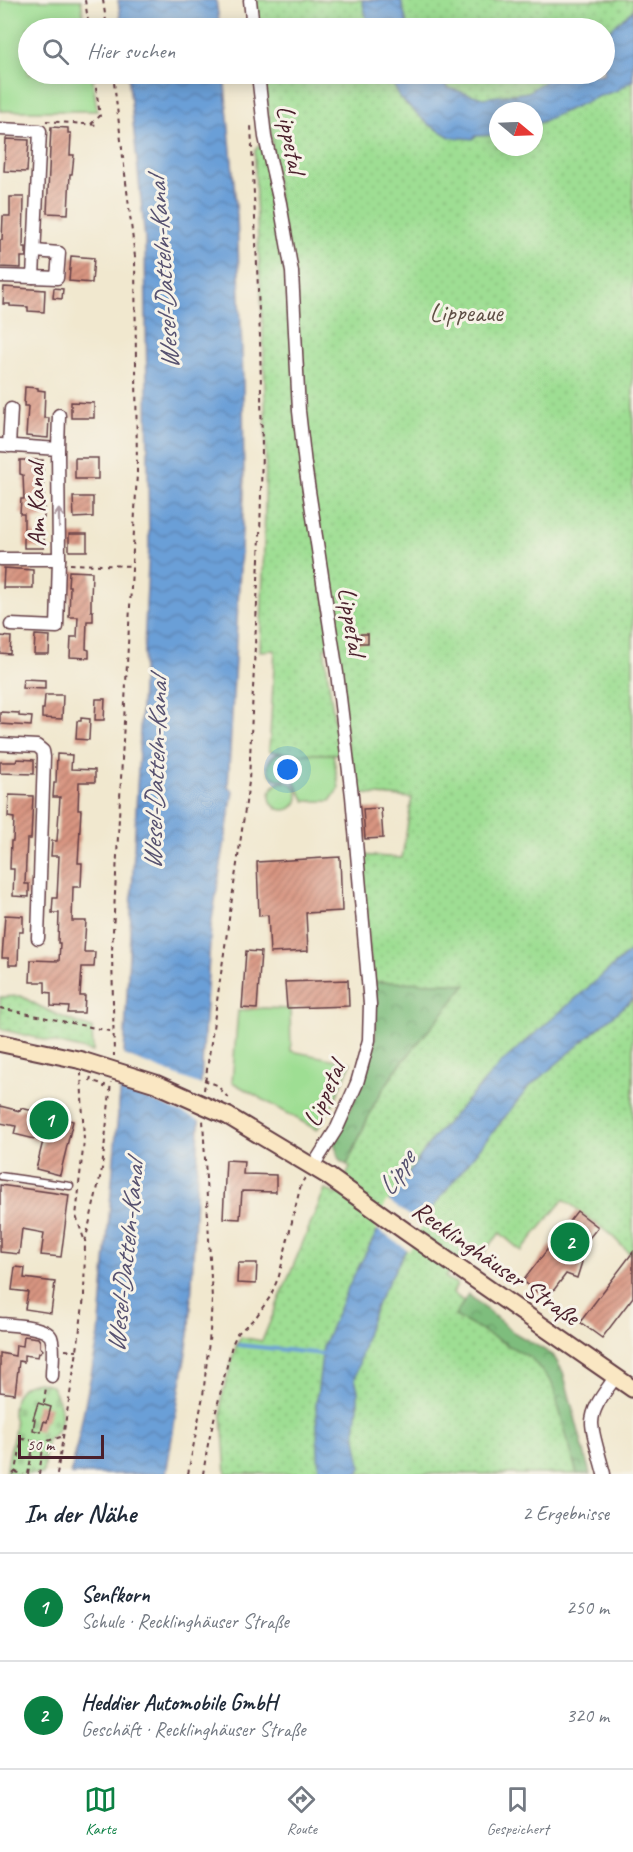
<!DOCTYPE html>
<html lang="de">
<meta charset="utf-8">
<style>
body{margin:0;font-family:Caveat,sans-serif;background:#f2f2f3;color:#1f2937}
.compass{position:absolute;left:489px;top:102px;width:54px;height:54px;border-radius:50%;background:#fff;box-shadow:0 3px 15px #0003;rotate:109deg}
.scale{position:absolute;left:18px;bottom:15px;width:86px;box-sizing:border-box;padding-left:6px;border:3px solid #4a1f2b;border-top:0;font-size:16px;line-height:21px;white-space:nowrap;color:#4a1f2b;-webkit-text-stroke:4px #f7f3e8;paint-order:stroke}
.you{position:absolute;left:288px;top:770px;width:21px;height:21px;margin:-15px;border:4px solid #fff;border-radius:50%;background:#1a73e8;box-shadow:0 0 0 9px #1a73e833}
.badge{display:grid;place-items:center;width:39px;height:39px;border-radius:50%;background:#0b8043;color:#fff;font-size:20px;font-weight:700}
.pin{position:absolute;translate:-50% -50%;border:3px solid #fff;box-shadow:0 2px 6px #0006}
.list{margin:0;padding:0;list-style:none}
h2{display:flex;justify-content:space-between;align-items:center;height:78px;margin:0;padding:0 24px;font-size:26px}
h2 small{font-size:20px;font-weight:400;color:#747a83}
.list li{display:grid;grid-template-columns:39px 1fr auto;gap:18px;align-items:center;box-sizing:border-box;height:108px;padding:0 24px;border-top:2px solid #e0e1e3}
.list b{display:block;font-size:22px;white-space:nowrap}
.list p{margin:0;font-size:20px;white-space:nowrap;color:#747a83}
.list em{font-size:20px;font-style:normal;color:#747a83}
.icon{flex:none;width:33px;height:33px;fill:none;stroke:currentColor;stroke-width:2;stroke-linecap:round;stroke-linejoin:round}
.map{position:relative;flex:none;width:633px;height:1474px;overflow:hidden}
.search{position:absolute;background:#fff;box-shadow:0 3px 15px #0003;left:18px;right:18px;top:18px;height:66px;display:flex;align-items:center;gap:15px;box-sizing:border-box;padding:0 21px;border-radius:33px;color:#747a83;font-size:22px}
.sheet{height:294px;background:#fff}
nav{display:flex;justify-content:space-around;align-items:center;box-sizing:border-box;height:84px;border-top:2px solid #e0e1e3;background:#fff;font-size:16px;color:#747a83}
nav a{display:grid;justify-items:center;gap:3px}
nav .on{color:#0b8043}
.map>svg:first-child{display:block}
</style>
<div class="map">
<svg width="633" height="1474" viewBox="0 0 633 1474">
<defs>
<pattern id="grass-dots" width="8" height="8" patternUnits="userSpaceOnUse" patternTransform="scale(1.5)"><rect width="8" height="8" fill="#9ede93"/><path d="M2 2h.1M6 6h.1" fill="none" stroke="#8abe7f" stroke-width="1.8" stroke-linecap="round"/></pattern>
<pattern id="forest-crowns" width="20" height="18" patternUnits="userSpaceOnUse" patternTransform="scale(1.5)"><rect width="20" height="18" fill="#7ebd7d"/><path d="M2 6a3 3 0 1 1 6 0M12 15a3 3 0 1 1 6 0" fill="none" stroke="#699967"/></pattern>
<pattern id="cemetery-stones" width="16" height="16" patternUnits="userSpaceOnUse" patternTransform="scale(1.5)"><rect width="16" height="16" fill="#9ede93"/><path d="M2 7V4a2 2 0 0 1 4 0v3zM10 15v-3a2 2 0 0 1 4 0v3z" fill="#8abe7f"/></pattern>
<pattern id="water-waves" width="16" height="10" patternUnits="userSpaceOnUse" patternTransform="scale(1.5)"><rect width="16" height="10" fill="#6b9fd7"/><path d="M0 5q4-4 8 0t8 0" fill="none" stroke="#5a81af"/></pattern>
<pattern id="building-hatch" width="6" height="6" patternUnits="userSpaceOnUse" patternTransform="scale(1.5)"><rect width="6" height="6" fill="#d89581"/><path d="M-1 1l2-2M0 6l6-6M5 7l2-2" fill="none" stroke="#b1796a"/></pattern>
</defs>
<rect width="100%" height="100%" fill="#f7f3e8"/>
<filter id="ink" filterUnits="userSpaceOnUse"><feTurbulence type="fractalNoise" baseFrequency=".0167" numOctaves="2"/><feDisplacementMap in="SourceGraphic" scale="12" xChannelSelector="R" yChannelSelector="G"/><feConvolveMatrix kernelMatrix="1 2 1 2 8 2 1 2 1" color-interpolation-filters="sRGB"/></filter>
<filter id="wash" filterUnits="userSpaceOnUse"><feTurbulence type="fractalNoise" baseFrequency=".008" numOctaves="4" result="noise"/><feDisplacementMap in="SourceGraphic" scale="24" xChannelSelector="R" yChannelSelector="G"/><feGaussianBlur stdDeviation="1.35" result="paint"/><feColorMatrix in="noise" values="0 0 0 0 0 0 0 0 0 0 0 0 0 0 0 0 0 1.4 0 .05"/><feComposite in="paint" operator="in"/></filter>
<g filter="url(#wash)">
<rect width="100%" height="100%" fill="#f1e8cf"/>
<!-- grass -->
<g fill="url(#grass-dots)" stroke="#747e5f" stroke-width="1.5" fill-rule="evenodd">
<path d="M 256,0 L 633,0 L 633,1251 L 630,1254 L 612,1236 L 564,1199 L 521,1251 L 500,1233 L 477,1261 L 466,1254 L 445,1277 L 457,1284 L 453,1293 L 541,1361 L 548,1372 L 585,1474 L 226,1474 L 221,1400 L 237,1343 L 241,1337 L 262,1341 L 325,1189 L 337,1195 L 350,1168 L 347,1165 L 374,1104 L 395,1071 L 410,1053 L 376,1018 L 360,855 L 402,858 L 412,798 L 354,793 L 309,471 L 264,74 L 604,74 L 604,28 L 259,28 ZM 498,111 L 534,111 L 534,147 L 498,147 Z"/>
<path d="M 258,146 L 262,146 L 282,228 L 331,646 L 324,648 L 339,754 L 296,754 L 269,751 L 275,650 L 260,651 C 264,554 268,457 264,360 C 262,290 255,220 255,151 Z"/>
<path d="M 21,996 C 44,1010 67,1020 92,1028 L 93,1052 L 0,1029 L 0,997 Z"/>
</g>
<!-- forest -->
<g fill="url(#forest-crowns)" stroke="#646e54" stroke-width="1.5">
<path d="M 374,982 L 453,983 L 466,985 L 395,1071 L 374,1104 L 347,1165 L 340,1161 L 334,1142 C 350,1109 369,1075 375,1038 C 377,1020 374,1000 374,982 Z"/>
<polygon points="468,1294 513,1332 553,1355 563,1372 590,1474 577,1474 552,1383 531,1358 455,1316"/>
</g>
<!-- cemetery -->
<path fill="url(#cemetery-stones)" stroke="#747e5f" stroke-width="1.5" d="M 38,1382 L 51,1385 C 62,1403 69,1427 47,1440 L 43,1474 L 6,1474 C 7,1458 13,1443 15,1428 C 16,1424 14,1419 13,1414 C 13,1396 19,1384 38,1382 Z"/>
<!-- garden -->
<g fill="#9ede93" stroke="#747e5f" stroke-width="1.5">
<polygon points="0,0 81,0 85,28 28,28 28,74 92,74 97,111 0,111"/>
<path d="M 279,753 L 288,755 L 295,764 L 296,754 L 333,754 L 339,788 L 330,801 L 305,801 L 294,782 L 295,771 L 285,780 C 266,781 261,761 279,753 Z"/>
<circle cx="284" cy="796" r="14"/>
<polygon points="263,1008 290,1009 291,1051 351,1063 334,1102 317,1130 232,1082 238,1011"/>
</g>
<!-- water -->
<g fill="url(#water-waves)" stroke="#5a5f81" stroke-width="1.5">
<polygon points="118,0 216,0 220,28 122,28"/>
<polygon points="362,0 401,0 408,28 369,28"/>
<polygon points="633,10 633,80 618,90 597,97 534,125 534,111 498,111 498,135 475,136 473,139 450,137 428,124 400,98 388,74 434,74 448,88 483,98 528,92 555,74 604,74 605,34"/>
<polygon points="128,74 224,74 237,216 243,381 244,494 228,787 233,791 211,926 201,1081 190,1328 166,1474 71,1474 99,1335 116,1134 124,1055 149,545 145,239"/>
<polygon points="633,949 633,999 528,1088 421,1222 377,1303 367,1332 355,1379 358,1390 358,1407 355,1432 361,1467 358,1474 319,1474 316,1405 323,1346 350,1283 378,1230 390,1200 433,1138 502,1062"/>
</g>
<!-- pier -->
<g fill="#f1e8cf">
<polygon points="121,1054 204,1086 202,1121 118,1087"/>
<polygon points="387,1200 423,1225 409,1251 375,1228"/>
</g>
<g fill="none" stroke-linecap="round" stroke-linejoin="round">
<!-- stream -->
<polyline stroke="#6b9fd7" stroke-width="4" points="239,1345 324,1354"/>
</g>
<g id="blocks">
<!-- building -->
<g fill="url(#building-hatch)">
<polygon points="51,127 68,128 68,133 71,133 70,155 74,155 72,174 70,174 68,214 47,213"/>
<polygon points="6,139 29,140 27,172 4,171"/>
<polygon points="10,197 24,197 23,247 26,247 26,257 21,257 21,268 0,267 0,240 2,240 3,216 10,216"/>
<polygon points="71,256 94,258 92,283 69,281"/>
<polygon points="4,287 45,290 44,312 28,311 28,307 10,306 10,304 3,304"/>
<polygon points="54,288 63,289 62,299 53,298"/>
<polygon points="25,387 38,388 38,390 45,391 44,418 49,418 48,438 26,436 28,406 24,406"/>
<polygon points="71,402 94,403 94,418 71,418"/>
<rect x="75" y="458" width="23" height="21"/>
<polygon points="20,460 43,460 44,518 34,519 34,535 44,535 44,548 24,548 24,514 20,514 21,499 24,499 23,475 20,474"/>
<polygon points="73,497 93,497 93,517 74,518"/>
<rect x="69" y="534" width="18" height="17"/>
<polygon points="4,568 33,570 33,588 3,588"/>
<polygon points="69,571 92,572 91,600 91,611 93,611 93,621 87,621 86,649 89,650 89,658 70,657 71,637 77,637 78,617 69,617 70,586 68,586"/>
<rect x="353" y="634" width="15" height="9"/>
<polygon points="35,635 50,636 49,654 34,654"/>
<polygon points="0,636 11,637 10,654 0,653"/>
<polygon points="23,679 45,680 45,689 22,688"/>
<polygon points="45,695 63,695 62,719 42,718 42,709 44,709"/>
<polygon points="96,699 105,699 104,720 95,720"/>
<polygon points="0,712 19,713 19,716 32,717 31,726 0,724"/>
<polygon points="81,718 90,719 89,740 76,739 77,721 81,721"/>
<polygon points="57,754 72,755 71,769 95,770 95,782 79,782 78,810 81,810 78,863 82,863 81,887 73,887 72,921 86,921 84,952 95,952 94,967 82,967 80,996 85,996 84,1013 68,1013 69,1007 51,1006 51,993 45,992 45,982 30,982 31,960 59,961 60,943 58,943 59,913 52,913 53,898 57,898 59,856 51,856 52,841 57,841 60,797 53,797 54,783 56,783"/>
<polygon points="17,759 34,760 34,774 0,773 0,762 16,762"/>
<polygon points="9,795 33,796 31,839 27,839 25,884 29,884 29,897 13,896 14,869 10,869 11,841 13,841 14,818 8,817"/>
<polygon points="381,808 383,838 365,839 363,809"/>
<polygon points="340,857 342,911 306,913 308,951 270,953 268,915 259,916 257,862"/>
<polygon points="5,915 23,916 23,932 19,932 18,965 9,965 9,958 2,958"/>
<polygon points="246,951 261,952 257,1009 242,1008"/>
<polygon points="348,980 349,1006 287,1008 285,982"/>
<polygon points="0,1106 20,1111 21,1108 73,1121 60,1175 36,1169 43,1141 14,1134 16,1126 0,1123"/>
<polygon points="226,1160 244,1161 243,1174 276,1175 276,1192 242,1191 240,1219 223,1218"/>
<polygon points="0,1185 69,1195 61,1257 41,1255 44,1233 22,1229 19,1254 0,1252"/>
<polygon points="577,1211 598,1227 575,1256 582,1262 577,1278 566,1274 547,1299 523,1281"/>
<polygon points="633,1252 633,1297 602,1338 580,1322"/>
<polygon points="238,1263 257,1263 256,1284 237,1283"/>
<polygon points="15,1267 25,1268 24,1278 55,1282 51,1313 25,1309 28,1292 12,1290"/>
<polygon points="24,1336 38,1338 40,1341 40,1347 43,1350 39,1353 38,1357 24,1355 24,1362 19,1361 15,1394 0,1392 0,1353 15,1356 16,1345 23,1346"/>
<polygon points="38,1403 51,1407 47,1422 44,1421 41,1432 33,1430 35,1419 33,1419"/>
</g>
</g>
</g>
<g filter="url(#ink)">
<use href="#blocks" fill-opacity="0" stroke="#633d44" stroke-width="1.5"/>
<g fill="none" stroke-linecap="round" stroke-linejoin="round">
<defs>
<polyline id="service" points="0,1176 70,1186"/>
<g id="minor">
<polyline points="250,0 253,28"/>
<polyline points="258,74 265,137 280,203 292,272 299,411 305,465 337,673 352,796 370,1004 369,1040 357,1083 337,1128 313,1166"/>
<polyline points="0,129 40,131 33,277 0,276"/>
<polyline points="33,277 57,278 59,253 35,251"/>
<polyline points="0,445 58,449 59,559 0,559"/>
<polyline points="9,446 11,409"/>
<polyline points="58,449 59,415"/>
<polyline points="11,625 57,627 59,559"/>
<polyline points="0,744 37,746 43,751 44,757 38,938"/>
<path d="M 0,1324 C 12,1325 45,1326 51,1337 C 55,1348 52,1365 52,1376"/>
<path d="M 604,1474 C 601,1461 592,1434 592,1423 C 592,1406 607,1390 616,1376"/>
</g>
<g id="secondary">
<polyline points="0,1043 80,1060"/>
<polyline points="228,1116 328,1176 405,1231 633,1389"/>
</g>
</defs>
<!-- service casing -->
<use href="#service" stroke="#633d44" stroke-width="9"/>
<!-- minor casing -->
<use href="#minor" stroke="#633d44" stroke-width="15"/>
<!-- secondary casing -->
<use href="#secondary" stroke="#633d44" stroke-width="20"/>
<!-- path -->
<g stroke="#633d44" stroke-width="2" stroke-dasharray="4.5 4.5" stroke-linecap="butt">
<polyline points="85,0 89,28"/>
<polyline points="103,0 107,28"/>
<polyline points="113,74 135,257 137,473 112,951 114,1056"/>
<polyline points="46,121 97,125"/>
<polyline points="91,124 100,116 94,74"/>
<polyline points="70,564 133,566"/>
<polyline points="0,1008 114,1032"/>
<polyline points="91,1077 90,1080 105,1085 104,1087 110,1089"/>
<polyline points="204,1080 217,1085 230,1100"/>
<polyline points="204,1090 249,782 253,689 260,537 262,448 260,337 251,124"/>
<polyline points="79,1184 84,1141 81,1073"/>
<polyline points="79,1190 76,1216 85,1242"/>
<polyline points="65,1350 77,1351"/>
<polyline points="44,1403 46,1387"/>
<polyline points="15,1472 24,1474"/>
<polyline points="13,1474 16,1471 22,1439 44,1442 64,1436"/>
<polyline points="28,1474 34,1442"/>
<polyline points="39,1474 44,1442"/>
<polyline points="57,1474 77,1351 84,1297 85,1242 102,1169 111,1082"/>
<polyline points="188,1474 203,1396 210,1332 212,1299 203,1119"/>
<polyline points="203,1474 208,1444 232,1345 237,1334 256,1317 270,1297 279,1276 301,1184 305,1178"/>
</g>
<!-- service -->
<use href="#service" stroke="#fff" stroke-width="6"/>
<!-- minor -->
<use href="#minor" stroke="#fff" stroke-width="12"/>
<!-- secondary -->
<use href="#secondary" stroke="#fae7c3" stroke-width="16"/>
<defs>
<polyline id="secondary-bridge" points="80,1060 154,1083 228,1116"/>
</defs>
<!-- secondary-bridge casing -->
<use href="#secondary-bridge" stroke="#633d44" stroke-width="20" stroke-linecap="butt"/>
<!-- secondary-bridge -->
<use href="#secondary-bridge" stroke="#fae7c3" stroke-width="16"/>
</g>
<!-- one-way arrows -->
<defs><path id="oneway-shaft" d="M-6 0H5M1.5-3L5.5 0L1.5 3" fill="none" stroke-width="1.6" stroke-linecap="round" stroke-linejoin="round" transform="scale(1.5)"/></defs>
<use stroke="#ae9aa0" href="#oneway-shaft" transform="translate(59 518) rotate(-91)"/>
</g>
<g text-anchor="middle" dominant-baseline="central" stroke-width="6" stroke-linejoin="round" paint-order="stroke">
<!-- street labels -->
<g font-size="26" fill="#4a1f2b" stroke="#f7f3e8">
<text transform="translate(291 139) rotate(80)">Lippetal</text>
<text transform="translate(36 505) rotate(-91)">Am Kanal</text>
<text transform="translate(352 621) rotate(81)">Lippetal</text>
<text transform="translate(324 1094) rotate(-66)">Lippetal</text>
<text transform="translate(496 1263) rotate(35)">Recklinghäuser Straße</text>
</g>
<!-- park labels -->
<g font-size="26" fill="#5f4f45" stroke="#f7f3e8">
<text x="466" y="312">Lippeaue</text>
</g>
<!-- water labels -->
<g font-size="27" font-style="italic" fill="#575270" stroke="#f7f3e8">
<text transform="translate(163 274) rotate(-94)">Wesel-Datteln-Kanal</text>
<text transform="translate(155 774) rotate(-88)">Wesel-Datteln-Kanal</text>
<text transform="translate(396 1173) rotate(-57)">Lippe</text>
<text transform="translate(125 1257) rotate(-84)">Wesel-Datteln-Kanal</text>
</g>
</g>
</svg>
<svg class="compass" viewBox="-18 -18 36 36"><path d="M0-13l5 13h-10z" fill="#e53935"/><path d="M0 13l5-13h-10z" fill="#747a83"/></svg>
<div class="scale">50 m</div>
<div class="you"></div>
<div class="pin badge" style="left:49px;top:1120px">1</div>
<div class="pin badge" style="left:570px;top:1242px">2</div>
<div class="search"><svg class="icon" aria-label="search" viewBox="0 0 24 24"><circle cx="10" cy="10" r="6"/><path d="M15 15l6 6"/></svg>Hier suchen</div>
</div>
<section class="sheet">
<h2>In der Nähe<small>2 Ergebnisse</small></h2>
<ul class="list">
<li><span class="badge">1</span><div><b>Senfkorn</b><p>Schule · Recklinghäuser Straße</p></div><em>250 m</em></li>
<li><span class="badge">2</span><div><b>Heddier Automobile GmbH</b><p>Geschäft · Recklinghäuser Straße</p></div><em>320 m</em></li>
</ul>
</section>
<nav>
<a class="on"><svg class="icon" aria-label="map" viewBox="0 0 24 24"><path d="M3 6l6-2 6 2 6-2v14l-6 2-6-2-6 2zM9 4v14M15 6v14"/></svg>Karte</a>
<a><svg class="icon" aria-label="directions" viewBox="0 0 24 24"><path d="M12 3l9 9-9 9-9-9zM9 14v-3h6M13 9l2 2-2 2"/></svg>Route</a>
<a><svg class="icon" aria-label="saved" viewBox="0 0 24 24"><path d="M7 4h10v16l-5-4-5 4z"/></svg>Gespeichert</a>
</nav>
